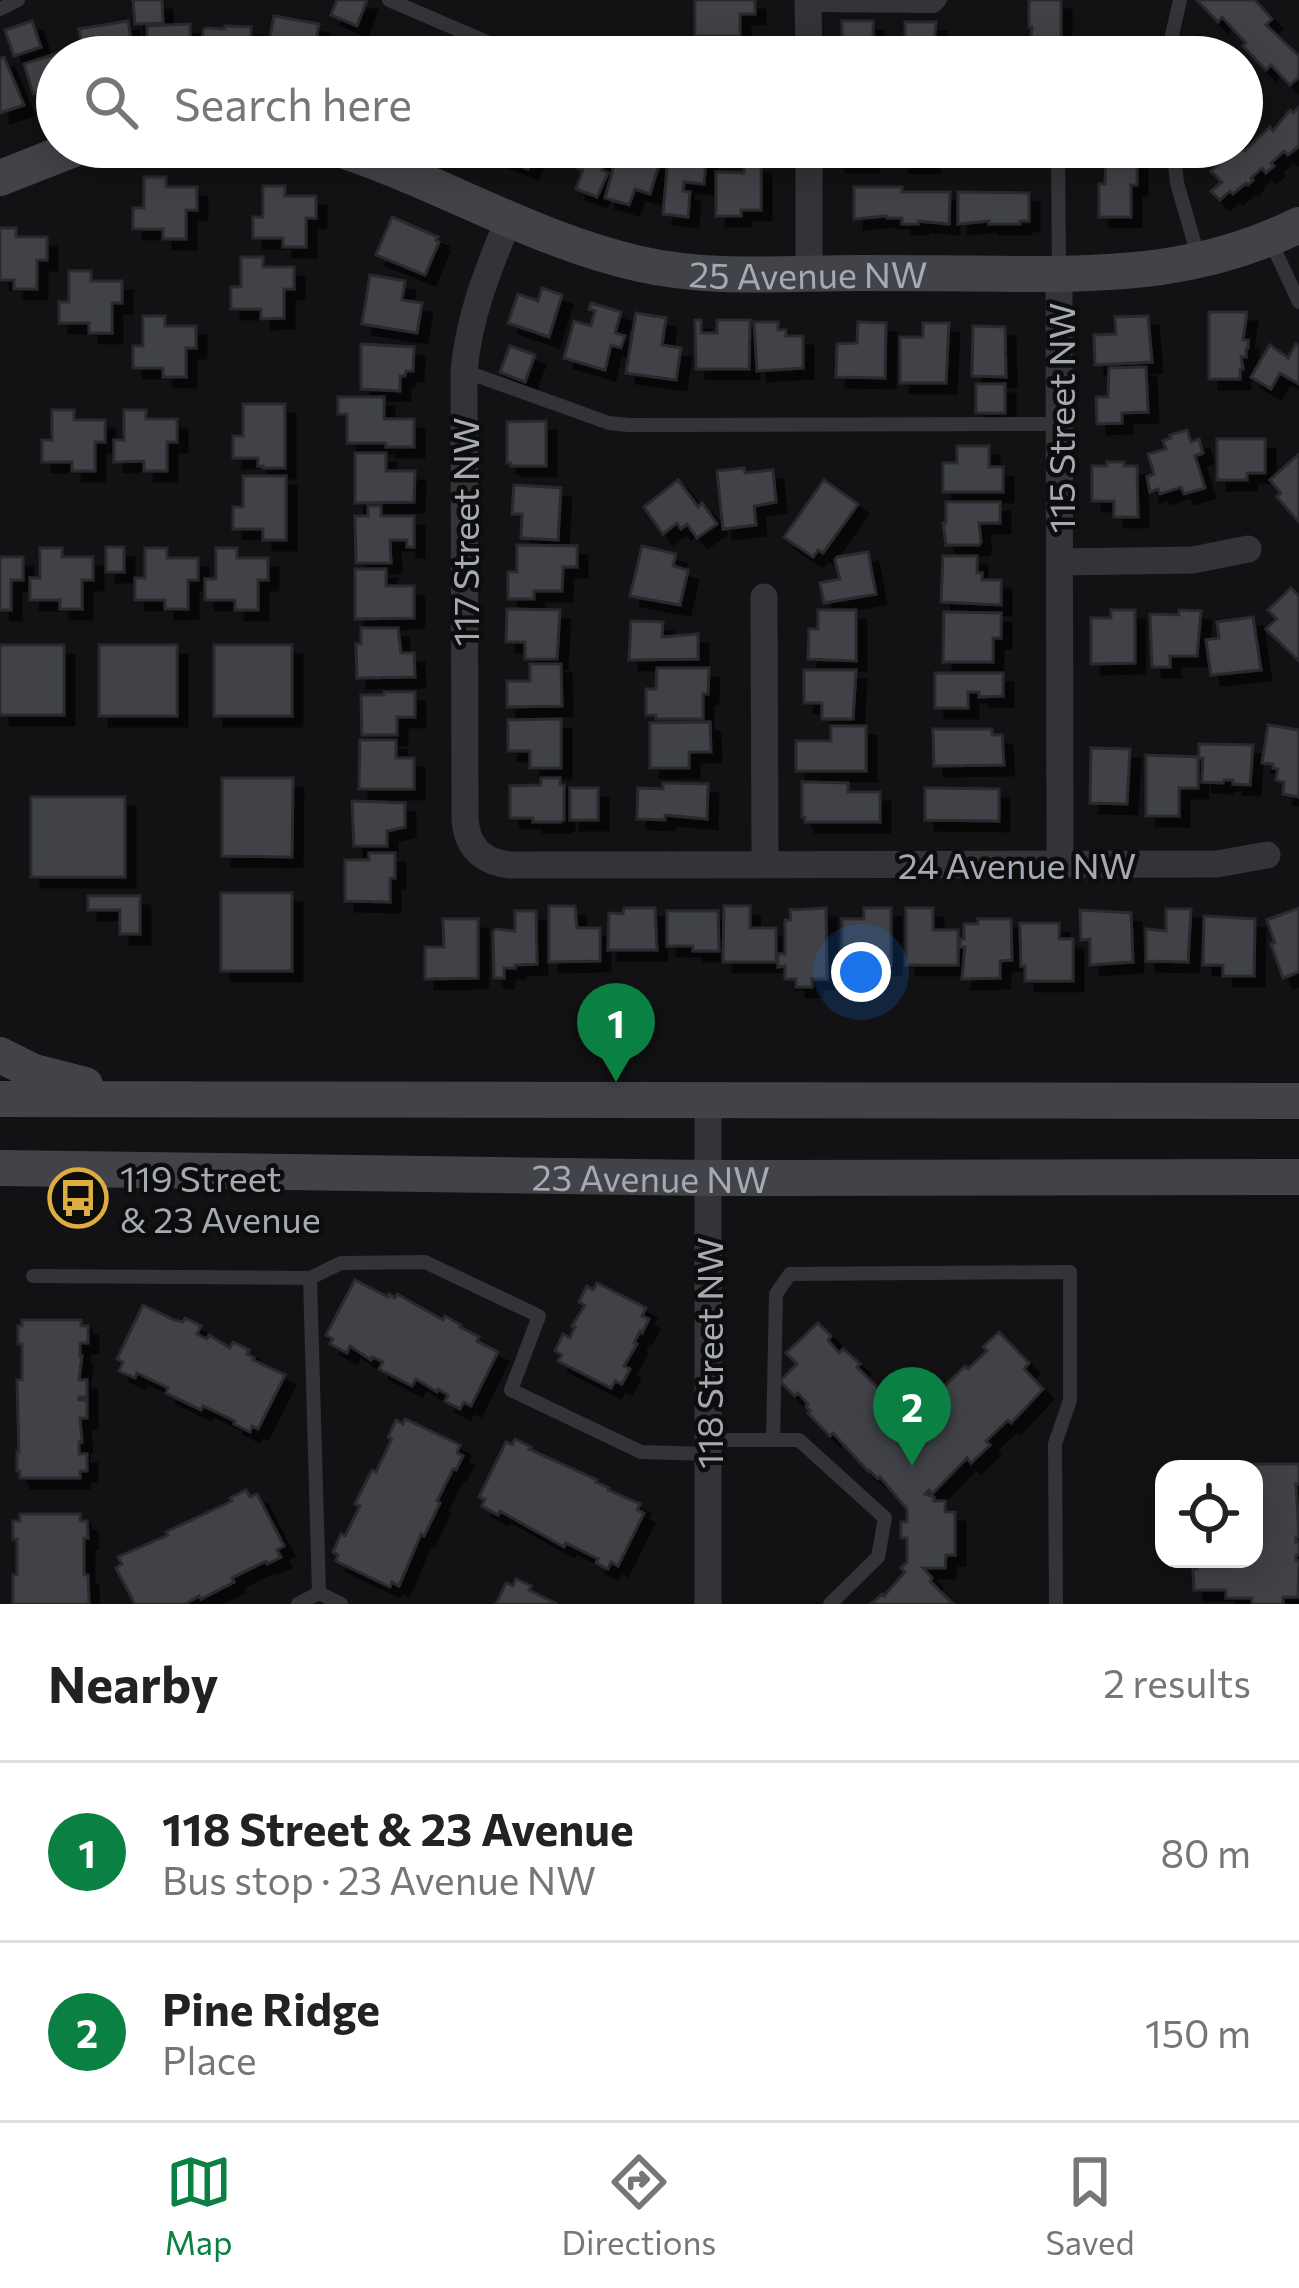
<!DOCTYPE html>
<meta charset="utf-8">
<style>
body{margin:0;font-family:Commissioner,sans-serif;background:#f2f2f2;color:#222}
.controls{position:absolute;right:36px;bottom:36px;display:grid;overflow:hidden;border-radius:24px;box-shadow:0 6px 30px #0003}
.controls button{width:108px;height:108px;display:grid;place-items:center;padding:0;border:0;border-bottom:3px solid #e0e0e0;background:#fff;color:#222;font:60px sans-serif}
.you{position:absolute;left:861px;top:972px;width:42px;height:42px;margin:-30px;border:9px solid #fff;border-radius:50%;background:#1a73e8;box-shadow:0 0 0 18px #1a73e833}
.badge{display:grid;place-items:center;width:78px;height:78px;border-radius:50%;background:#0b8043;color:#fff;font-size:39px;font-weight:700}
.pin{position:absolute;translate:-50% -99px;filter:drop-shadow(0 3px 6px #0008)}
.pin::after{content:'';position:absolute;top:63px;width:42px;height:36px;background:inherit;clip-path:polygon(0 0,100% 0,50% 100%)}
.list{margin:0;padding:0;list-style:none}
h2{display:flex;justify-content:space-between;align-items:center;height:156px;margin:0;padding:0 48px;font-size:51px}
h2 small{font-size:39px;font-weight:400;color:#767676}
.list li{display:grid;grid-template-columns:78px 1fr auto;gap:36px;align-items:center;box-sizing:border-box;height:180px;padding:0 48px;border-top:3px solid #e0e0e0}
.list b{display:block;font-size:45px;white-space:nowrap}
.list p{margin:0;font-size:39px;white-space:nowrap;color:#767676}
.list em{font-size:39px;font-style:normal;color:#767676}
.icon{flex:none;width:66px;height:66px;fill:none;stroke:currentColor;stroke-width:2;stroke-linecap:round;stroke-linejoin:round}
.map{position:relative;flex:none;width:1299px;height:1604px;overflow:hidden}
.search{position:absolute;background:#fff;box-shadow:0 6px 30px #0003;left:36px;right:36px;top:36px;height:132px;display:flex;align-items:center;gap:30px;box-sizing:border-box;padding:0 42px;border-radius:66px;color:#767676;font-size:45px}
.sheet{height:516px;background:#fff}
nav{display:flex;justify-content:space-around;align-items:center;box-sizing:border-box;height:168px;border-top:3px solid #e0e0e0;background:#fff;font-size:33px;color:#767676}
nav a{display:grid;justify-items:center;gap:6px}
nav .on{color:#0b8043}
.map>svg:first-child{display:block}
</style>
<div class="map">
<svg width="1299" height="1604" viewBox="0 0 1299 1604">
<defs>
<filter id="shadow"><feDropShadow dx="10" dy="10" stdDeviation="0" flood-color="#0009"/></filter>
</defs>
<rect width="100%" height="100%" fill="#121214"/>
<!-- building -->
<g fill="#414246" stroke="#2c2c2f" stroke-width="3" filter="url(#shadow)">
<polygon points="133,0 162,0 163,23 135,24"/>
<polygon points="337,0 367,0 357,26 331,15"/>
<polygon points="695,0 755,0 755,14 740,14 740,36 695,36"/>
<polygon points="1029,0 1061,0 1061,57 1029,57 1032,27 1029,27"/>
<polygon points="1197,0 1255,0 1272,19 1266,25 1299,56 1299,77 1290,85 1271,65 1266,70 1243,46 1246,43 1222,17 1218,22"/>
<polygon points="274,16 319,24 313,57 262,57 264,48 268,49"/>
<polygon points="32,21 41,47 14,56 5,30"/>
<polygon points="128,21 133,52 114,57 84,57 79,29"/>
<polygon points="842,21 873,21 873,57 842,57 842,53 846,53 846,37 842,37"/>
<polygon points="905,22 936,22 933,53 936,53 936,57 905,57"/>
<polygon points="190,24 191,57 148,57 147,26"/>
<polygon points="225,26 251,27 250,49 254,49 254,57 205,57 203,31 205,28 225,29"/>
<polygon points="334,40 376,52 375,57 329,57"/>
<rect x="719" y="46" width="36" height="11"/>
<polygon points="68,50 70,57 57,57 57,89 54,88 33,94 24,64"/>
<polygon points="4,57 24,105 0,113 0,59"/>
<polygon points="1299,107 1299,146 1288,155 1284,151 1271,163 1274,166 1266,173 1262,168 1251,178 1253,180 1248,185 1246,183 1233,194 1230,191 1220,200 1211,191 1222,182 1211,171 1220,163 1218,161 1237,147 1245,151 1270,127 1273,131 1290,110 1293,113"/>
<polygon points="492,147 537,147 528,169 493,155"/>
<polygon points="567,147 612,147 602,170 608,173 597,197 576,189 583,170 577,168 579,162 564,156"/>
<polygon points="619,147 656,148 652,163 659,165 650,194 635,189 629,205 605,198"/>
<polygon points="669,147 707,149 704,184 684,182 683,191 690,192 688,217 663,214"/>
<rect x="836" y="147" width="32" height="15"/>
<rect x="899" y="147" width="31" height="16"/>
<polygon points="1099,147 1131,147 1131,151 1137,151 1137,185 1131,185 1131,217 1099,217 1099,184 1105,184 1106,152 1099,152"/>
<polygon points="744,164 761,164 761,210 741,210 741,216 716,216 716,172 744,173"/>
<polygon points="144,177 166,177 166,187 197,187 197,210 186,210 186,239 163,239 163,229 133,229 133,208 144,208"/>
<polygon points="263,186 285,186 285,196 316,196 316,218 306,218 306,247 283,247 283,238 253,238 253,217 263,217"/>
<polygon points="854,187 902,187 902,192 950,192 949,224 918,221 918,224 902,224 902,218 887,218 887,216 854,219"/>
<polygon points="958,192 1029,193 1029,221 1020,221 1020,224 989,224 989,221 958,224"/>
<polygon points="392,217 438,237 436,240 439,242 425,275 376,255"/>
<polygon points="0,228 16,228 16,237 47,237 47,260 37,260 37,289 14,289 14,280 0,280"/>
<polygon points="241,257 263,257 263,267 294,267 294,289 284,289 284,318 261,319 261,309 231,309 231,287 241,287"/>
<polygon points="69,271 91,271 91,281 122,281 122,303 112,303 112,333 89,333 89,323 59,323 59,302 69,302"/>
<polygon points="370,275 405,281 402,300 422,303 417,333 362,324"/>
<polygon points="542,288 562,295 549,337 508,323 518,294 538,301"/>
<polygon points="591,303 621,312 615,333 625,336 621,348 611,345 605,370 564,358 574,321 591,326 595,311 589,309"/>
<polygon points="1209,312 1247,312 1243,340 1248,340 1248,348 1246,348 1246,357 1241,357 1243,369 1240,369 1240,379 1209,379"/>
<polygon points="636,313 666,318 662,345 681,348 676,380 626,373"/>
<polygon points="143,316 165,316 165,326 196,326 196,348 186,348 186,377 163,377 163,368 133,368 133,346 143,346"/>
<polygon points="1148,316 1152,362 1095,365 1094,335 1116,334 1115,317"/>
<polygon points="695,320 701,320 701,333 717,333 717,320 750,320 749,369 696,369"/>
<polygon points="754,322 778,322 778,330 786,330 786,336 803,336 803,368 757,371"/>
<polygon points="858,322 886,323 885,378 836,377 837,344 857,343"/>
<polygon points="923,323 949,323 946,383 900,383 900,337 923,337"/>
<polygon points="973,326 1005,327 1006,377 972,376"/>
<polygon points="361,344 414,347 413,371 406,371 405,376 400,376 400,391 361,389"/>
<polygon points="1296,344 1299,346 1299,384 1280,373 1271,389 1251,377 1270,345 1288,358"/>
<polygon points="510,346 535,355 525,382 500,372"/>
<polygon points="1146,367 1148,412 1122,413 1122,423 1097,424 1096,397 1108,397 1109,368"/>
<rect x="976" y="384" width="29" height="29"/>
<polygon points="338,397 384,397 384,419 414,419 414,447 386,447 386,443 347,443 347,414 338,414"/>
<polygon points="243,404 285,404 285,468 263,468 263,466 258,466 258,458 233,458 233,436 243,436"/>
<polygon points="52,410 74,410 74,420 105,420 105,442 95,442 95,471 72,471 72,462 42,462 42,440 52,440"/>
<polygon points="124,410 146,410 146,419 177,419 177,442 167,442 167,471 144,471 144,461 114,462 114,440 124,440"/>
<polygon points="546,421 546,466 511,466 511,463 507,463 507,422"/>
<polygon points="1187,430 1191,442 1199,439 1203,453 1195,456 1205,488 1184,494 1181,487 1160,494 1158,489 1150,492 1147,477 1154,474 1148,454 1166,449 1163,441 1171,438 1170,435"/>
<polygon points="1217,439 1265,439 1265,473 1247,473 1247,480 1217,480"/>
<polygon points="957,446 989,446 989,467 1003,467 1003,492 943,492 943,463 957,463"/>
<polygon points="355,453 386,453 386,471 415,471 414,502 355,503"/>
<polygon points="1299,454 1299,522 1277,497 1281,493 1270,480"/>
<polygon points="1107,462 1124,462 1124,466 1137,466 1138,517 1114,517 1114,501 1092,501 1092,466 1107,466"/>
<polygon points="744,468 745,473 773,470 776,502 754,506 756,525 723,529 717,471"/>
<polygon points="243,476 286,476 286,540 263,540 263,529 233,529 233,507 243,507"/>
<polygon points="678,480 698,507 702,503 717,524 697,538 687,524 681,529 677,523 663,534 644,507"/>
<polygon points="824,480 858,504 823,553 818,550 813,557 784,537"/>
<polygon points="514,485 561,488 558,540 521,538 522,514 512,514"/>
<polygon points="946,502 1000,502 1000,523 979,523 981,542 979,545 946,545 943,523 946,523"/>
<polygon points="368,506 381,506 381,516 414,516 414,547 407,547 407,540 390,540 391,563 356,563 355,516 368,516"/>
<polygon points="517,545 577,546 577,567 563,567 562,591 534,591 534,599 508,599 508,572 517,572"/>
<polygon points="642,546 676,554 673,566 688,570 680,605 630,596"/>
<rect x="106" y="547" width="18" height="25"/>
<polygon points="40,548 62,548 62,557 93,557 93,580 82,580 82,609 60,609 60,600 30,600 30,578 40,578"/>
<polygon points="145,548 167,548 167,558 198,558 198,580 188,580 188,609 165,609 165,600 135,600 135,578 145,578"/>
<polygon points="216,548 237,548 237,558 268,558 268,580 258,580 258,610 235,610 235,600 205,600 205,579 216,579"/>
<polygon points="868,552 876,594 824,603 820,583 840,579 835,560 837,557"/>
<polygon points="943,556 977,556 977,573 982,573 982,580 1001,580 1001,605 941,602"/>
<polygon points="0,557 23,557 23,580 11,580 11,610 0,610"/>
<polygon points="355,569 386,569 386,586 414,586 414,618 355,619"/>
<polygon points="1291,588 1299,596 1299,661 1266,629 1277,619 1268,610"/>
<polygon points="507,609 560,610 557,659 525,659 525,642 506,642"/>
<polygon points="818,610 856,610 856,661 808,659 809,629 818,629"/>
<polygon points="1111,610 1135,610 1135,663 1091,664 1091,618 1111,618"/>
<polygon points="1179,610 1201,611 1197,656 1170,656 1170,667 1152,667 1150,614 1179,615"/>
<polygon points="944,612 1001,613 1001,638 993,638 993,662 943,662"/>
<polygon points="1253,617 1261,670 1211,675 1206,640 1219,638 1217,622"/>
<polygon points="631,621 663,622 662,637 698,634 698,659 629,660"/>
<polygon points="361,628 398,628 401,653 414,653 415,677 357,678 356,644 361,644"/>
<rect x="0" y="645" width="64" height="70"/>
<rect x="99" y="645" width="78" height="71"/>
<rect x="214" y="645" width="78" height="71"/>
<polygon points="530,664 561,664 562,706 507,707 507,681 530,681"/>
<polygon points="657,668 709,668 708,694 703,694 703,719 656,719 656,715 646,715 646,689 656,689"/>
<polygon points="804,670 856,670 853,719 822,719 822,703 804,703"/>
<polygon points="935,673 1003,673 1003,696 979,697 979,692 968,692 968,708 935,708"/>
<polygon points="384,692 415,692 415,717 397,717 397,735 362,735 361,695 384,695"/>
<polygon points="561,719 561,768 530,768 530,751 508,751 508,720"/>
<polygon points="710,722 711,752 689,752 689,768 650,768 650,723"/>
<polygon points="1268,725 1299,730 1299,797 1283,794 1284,782 1276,780 1278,769 1273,768 1273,764 1262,763"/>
<polygon points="831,726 866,726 866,771 796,771 796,741 831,741"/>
<polygon points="933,729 992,729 992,735 1002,735 1004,765 934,766"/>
<polygon points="360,740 396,740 396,758 414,758 414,789 359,789"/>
<polygon points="1199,744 1253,745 1250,785 1233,784 1233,780 1224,780 1223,783 1202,782 1203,758 1199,758"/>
<polygon points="1091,748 1130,749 1127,804 1090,803"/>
<polygon points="1146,755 1198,757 1198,788 1179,788 1179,816 1146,816"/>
<polygon points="222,778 293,778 292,857 222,856"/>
<polygon points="541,778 560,778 560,785 564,785 564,820 561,822 533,822 533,818 510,818 510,786 541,785"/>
<polygon points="802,782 848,783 848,792 880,792 880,822 805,822 805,817 802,817"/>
<polygon points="663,783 708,784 707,819 665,815 665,820 637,819 638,788 663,789"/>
<rect x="570" y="788" width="28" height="32"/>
<polygon points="925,788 999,789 999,821 925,820"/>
<rect x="31" y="797" width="94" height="80"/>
<polygon points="352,801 405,803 405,827 387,831 387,846 354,846"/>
<polygon points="369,853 395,853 395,878 390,878 390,902 345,901 345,860 369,860"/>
<rect x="221" y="893" width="71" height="78"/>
<polygon points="88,896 140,896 140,934 120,934 120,910 88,910"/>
<polygon points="549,906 575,906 577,928 600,928 600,961 549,962"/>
<polygon points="724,906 750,906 750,928 776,928 776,962 723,962"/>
<polygon points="624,908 655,908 657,950 608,950 609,913 623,914"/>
<polygon points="826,908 827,979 812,979 812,987 796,987 796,979 785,979 785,966 778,967 778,954 785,954 785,920 791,920 790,910"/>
<polygon points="864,908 891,908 891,965 842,965 842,919 864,919"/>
<polygon points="906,908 933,908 933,930 958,930 958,965 906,965"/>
<polygon points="1299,908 1299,972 1283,978 1271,944 1275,943 1267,920"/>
<polygon points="1166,909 1191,909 1188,962 1146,961 1146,929 1166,931"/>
<polygon points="1080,910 1131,913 1133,962 1090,965 1090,939 1081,940"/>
<polygon points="515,911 536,911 537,964 515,965 515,968 504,968 504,978 494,978 493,932 496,929 515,931"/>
<polygon points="667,911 718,911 719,951 693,951 693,946 667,946"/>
<polygon points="1204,916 1255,919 1254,976 1223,976 1223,965 1203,965"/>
<polygon points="443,919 478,919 478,978 425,979 425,947 444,947"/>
<polygon points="978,919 1011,919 1012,960 1000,961 1000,978 962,979 965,947 960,947 960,939 964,939 964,924 978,924"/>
<polygon points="1020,923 1059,923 1059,939 1073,939 1073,981 1025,981 1025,966 1021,966"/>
<polygon points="355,1280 388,1297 389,1294 395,1298 397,1294 443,1320 445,1316 461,1325 460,1327 479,1337 477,1341 498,1352 471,1406 464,1402 460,1409 445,1401 448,1395 438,1389 437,1392 416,1379 412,1386 379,1369 383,1362 372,1357 371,1360 350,1346 347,1353 330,1344 333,1339 326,1335"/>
<polygon points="597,1283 646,1308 642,1316 649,1319 642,1333 640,1331 634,1343 637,1344 624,1366 630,1369 622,1384 615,1381 611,1388 558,1361 562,1355 555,1351 563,1334 570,1338 575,1327 572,1326 585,1305 579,1302 587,1286 593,1290"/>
<polygon points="143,1305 174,1320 183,1322 185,1318 201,1326 197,1334 207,1339 209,1335 230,1348 233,1342 249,1350 247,1354 254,1358 253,1360 285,1375 258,1429 252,1426 250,1432 234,1424 235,1421 203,1406 201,1410 166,1393 168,1388 137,1373 135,1378 119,1371 123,1362 117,1359"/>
<polygon points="22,1320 81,1320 81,1326 88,1326 88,1343 80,1343 80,1356 82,1356 79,1380 87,1380 87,1397 79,1397 79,1400 87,1400 87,1418 80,1418 82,1442 79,1442 79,1454 87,1454 87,1471 80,1471 80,1478 20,1478 20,1471 17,1471 17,1452 19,1452 17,1380 22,1380 22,1344 18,1344 18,1326 22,1326"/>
<polygon points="818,1323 831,1336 828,1340 839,1353 843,1349 849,1354 860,1364 857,1367 914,1424 921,1417 918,1414 943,1392 941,1390 965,1366 968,1369 987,1351 983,1347 999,1332 1029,1363 1024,1369 1043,1389 1011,1423 1008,1420 986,1441 990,1445 971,1463 967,1458 932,1494 929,1490 925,1494 934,1497 934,1501 945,1501 945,1512 955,1512 955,1555 946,1555 945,1568 923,1568 932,1578 930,1581 953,1604 871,1604 882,1594 884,1596 905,1572 901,1568 907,1562 907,1538 901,1538 901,1522 907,1522 907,1509 880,1477 878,1479 869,1470 868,1471 833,1433 830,1436 808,1413 810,1411 806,1406 808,1404 798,1393 795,1396 780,1381 797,1364 786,1353"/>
<polygon points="405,1419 460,1445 457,1453 463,1456 456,1470 453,1469 437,1501 440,1503 424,1536 421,1534 399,1586 392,1582 390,1587 336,1561 338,1555 333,1552 341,1534 345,1536 360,1506 355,1504 372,1470 376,1472 392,1439 388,1437 396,1420 403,1424"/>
<polygon points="515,1439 531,1447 529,1449 597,1480 596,1482 609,1488 608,1490 640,1504 637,1510 644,1513 618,1566 611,1562 608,1569 596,1563 598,1559 566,1543 564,1547 500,1511 498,1515 482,1506 485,1499 479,1497 506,1442 512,1445"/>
<polygon points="1239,1464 1299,1464 1299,1484 1296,1484 1299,1537 1296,1537 1296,1542 1299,1542 1299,1555 1296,1555 1296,1561 1299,1561 1298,1597 1283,1597 1283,1604 1252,1604 1252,1598 1226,1598 1226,1590 1194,1590 1193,1569 1197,1569 1197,1561 1194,1559 1254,1559 1254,1469 1239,1469"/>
<polygon points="246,1490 250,1497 257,1494 284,1546 277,1550 281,1557 267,1564 266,1561 232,1578 234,1582 201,1599 199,1596 185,1604 135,1604 116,1568 122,1564 118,1557 168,1535 166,1532 232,1501 230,1498"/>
<polygon points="20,1514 80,1514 80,1521 87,1521 88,1538 84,1538 84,1575 88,1575 89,1604 13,1604 13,1575 17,1575 17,1539 13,1539 13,1521 20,1521"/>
<polygon points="516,1579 531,1586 529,1590 557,1604 496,1604 506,1583 513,1586"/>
</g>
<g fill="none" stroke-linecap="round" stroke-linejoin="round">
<!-- lane -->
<g stroke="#343438" stroke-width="14">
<polyline points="389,0 522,57"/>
<polyline points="808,5 934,6 940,0"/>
<polyline points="0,9 18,0"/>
<polyline points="1096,50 1172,52"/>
<polyline points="1172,57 1172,35 1180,0"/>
<polyline points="1058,147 1059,274"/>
<polyline points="1173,147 1177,183 1199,259"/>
<polyline points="1271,242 1299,302"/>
<polyline points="464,371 609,423 629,425 1060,424"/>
<polyline points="33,1276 310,1278"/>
<polyline points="708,1440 799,1440 885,1518 878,1557 830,1604"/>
<polyline points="773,1440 776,1294 790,1274 1070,1272 1070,1400 1055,1444 1056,1604"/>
<polyline points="319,1593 310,1278 341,1263 425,1262 539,1316 511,1390 641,1452 708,1454"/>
<polyline points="298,1604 319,1593 341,1604"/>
</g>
<!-- street -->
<g stroke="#343438" stroke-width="27">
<polyline points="808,0 809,57"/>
<polyline points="809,147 809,273"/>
<path d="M 509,219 C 488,269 469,316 464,371 L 465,819 C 467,847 482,862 510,865 L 1217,864 L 1267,855"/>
<polyline points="1059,274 1060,864"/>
<polyline points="1060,562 1193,560 1248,549"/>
<polyline points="764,597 765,864"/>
<polyline points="708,1604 708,1101"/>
</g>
<!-- secondary -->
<g stroke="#424348" stroke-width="36">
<path id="s1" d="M 333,147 C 437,180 533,240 640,264 C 710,280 787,273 859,273 C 911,273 962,273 1014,274 C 1119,274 1203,272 1299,225"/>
<polyline points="0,178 79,147"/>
<polyline points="0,1055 34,1072 85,1085"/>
<polyline points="0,1099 1299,1101"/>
<path id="s2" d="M 0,1168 L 709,1178 L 1299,1177"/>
</g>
</g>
<!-- icons -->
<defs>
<symbol id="bus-ring" viewBox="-11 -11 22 22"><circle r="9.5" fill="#0d0d0e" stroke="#dead40" stroke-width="1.5"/><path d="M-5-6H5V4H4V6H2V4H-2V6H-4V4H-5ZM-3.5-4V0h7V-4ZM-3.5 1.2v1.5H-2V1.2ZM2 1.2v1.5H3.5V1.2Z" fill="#dead40"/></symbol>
</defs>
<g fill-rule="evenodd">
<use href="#bus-ring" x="45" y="1165" width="66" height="66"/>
</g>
<g text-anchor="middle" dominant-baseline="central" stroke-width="9" stroke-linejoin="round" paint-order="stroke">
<!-- street labels -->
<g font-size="36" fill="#a5a9b3" stroke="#0d0d0e">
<text stroke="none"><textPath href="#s1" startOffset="498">25 Avenue NW</textPath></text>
<text transform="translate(1060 418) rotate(-90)">115 Street NW</text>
<text transform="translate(464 532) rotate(-90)">117 Street NW</text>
<text x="1017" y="864">24 Avenue NW</text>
<text stroke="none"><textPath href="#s2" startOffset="651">23 Avenue NW</textPath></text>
<text transform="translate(708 1353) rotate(-90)">118 Street NW</text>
</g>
<!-- poi labels -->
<g font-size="36" fill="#a5a9b3" stroke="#0d0d0e" text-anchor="start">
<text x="120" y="1177">119 Street<tspan x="120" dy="41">&amp; 23 Avenue</tspan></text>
</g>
</g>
</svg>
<div class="controls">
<button><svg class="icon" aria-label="locate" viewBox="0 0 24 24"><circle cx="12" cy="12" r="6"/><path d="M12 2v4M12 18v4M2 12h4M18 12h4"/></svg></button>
</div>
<div class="you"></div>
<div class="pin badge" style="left:616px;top:1082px">1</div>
<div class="pin badge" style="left:912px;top:1466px">2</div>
<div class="search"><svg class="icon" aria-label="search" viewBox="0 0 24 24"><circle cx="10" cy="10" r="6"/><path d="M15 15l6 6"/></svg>Search here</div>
</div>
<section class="sheet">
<h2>Nearby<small>2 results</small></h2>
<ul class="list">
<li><span class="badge">1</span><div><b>118 Street &amp; 23 Avenue</b><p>Bus stop · 23 Avenue NW</p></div><em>80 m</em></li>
<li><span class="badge">2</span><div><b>Pine Ridge</b><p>Place</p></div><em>150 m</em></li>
</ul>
</section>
<nav>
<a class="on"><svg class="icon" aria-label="map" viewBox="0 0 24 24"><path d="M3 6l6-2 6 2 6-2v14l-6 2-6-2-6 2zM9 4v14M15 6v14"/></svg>Map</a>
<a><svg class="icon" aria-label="directions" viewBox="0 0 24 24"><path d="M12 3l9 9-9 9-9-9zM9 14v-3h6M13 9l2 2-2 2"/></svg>Directions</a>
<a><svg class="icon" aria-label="saved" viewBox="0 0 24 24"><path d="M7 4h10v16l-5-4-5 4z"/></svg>Saved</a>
</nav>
